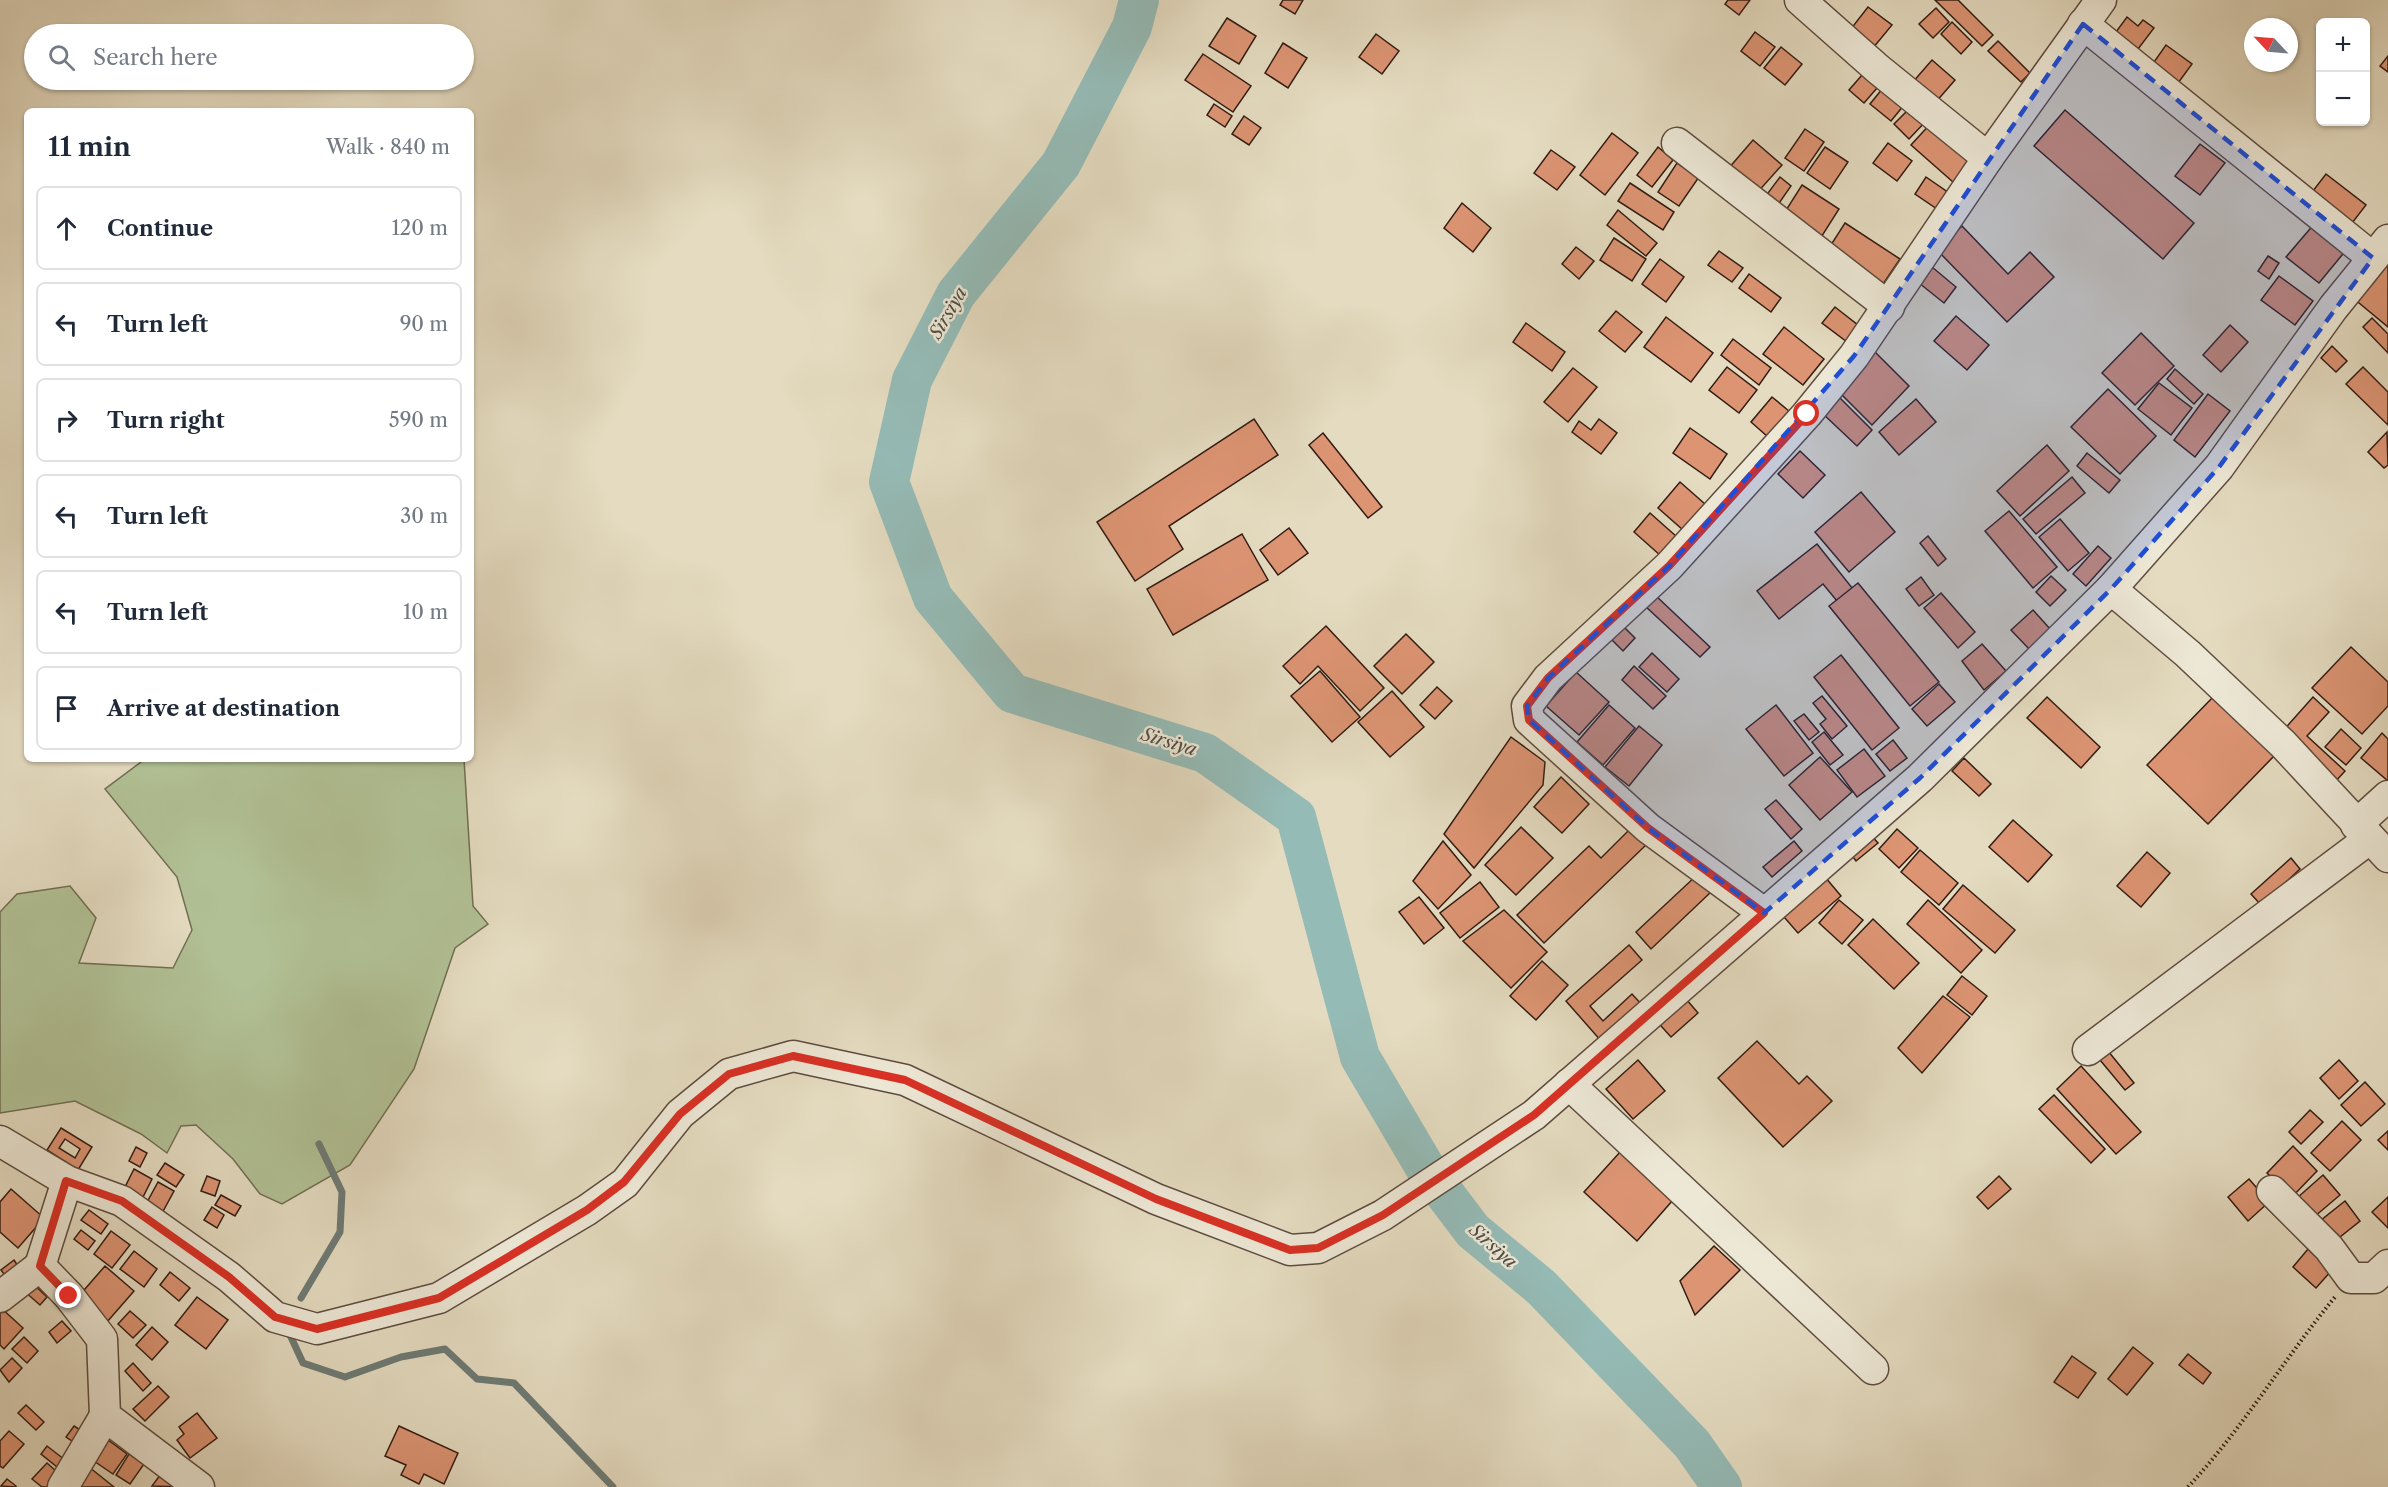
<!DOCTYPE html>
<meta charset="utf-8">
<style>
body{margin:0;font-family:"Libre Caslon Text",serif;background:#f2f2f3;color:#1f2937}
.controls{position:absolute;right:18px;top:18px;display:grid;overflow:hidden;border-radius:9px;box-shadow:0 2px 4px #0004}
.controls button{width:54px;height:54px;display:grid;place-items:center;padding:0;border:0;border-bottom:2px solid #e0e1e3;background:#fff;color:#1f2937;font:30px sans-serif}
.compass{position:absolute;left:2244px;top:18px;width:54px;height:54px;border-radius:50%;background:#fff;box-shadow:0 2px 4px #0004;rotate:296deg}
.stop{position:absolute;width:18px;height:18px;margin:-14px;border:4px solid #d93025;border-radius:50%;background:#fff}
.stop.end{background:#d93025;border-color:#fff;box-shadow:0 2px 6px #0008}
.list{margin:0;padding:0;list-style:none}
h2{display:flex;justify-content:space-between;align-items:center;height:78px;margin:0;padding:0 24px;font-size:26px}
h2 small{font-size:20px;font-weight:400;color:#747a83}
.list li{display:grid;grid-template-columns:39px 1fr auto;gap:18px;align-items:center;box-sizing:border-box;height:84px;margin:0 12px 12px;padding:0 12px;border:2px solid #e0e1e3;border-radius:9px}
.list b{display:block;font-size:22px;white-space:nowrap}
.list em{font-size:20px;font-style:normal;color:#747a83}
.icon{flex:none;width:33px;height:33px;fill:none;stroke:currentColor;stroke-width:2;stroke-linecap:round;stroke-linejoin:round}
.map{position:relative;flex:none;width:2388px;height:1487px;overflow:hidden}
.search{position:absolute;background:#fff;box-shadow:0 2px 4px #0004;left:24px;top:24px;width:450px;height:66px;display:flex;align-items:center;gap:15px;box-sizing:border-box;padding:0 21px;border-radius:33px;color:#747a83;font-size:22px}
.panel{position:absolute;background:#fff;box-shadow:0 2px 4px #0004;left:24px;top:108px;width:450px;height:654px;border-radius:9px}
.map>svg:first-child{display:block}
</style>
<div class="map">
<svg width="2388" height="1487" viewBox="0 0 2388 1487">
<rect width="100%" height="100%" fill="#e4dbc0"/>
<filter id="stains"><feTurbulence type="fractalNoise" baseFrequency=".00333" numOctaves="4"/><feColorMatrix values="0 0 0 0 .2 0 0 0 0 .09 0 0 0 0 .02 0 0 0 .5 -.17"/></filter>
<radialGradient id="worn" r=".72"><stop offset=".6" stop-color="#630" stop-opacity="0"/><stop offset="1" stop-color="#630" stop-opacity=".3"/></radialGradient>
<!-- green -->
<polygon fill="#b1c195" stroke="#726e54" stroke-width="1.5" points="145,759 464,759 473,906 488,924 455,948 414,1069 350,1165 282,1204 260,1194 233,1159 196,1125 181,1126 167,1153 141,1134 75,1101 0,1113 0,912 17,894 70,886 96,918 79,963 173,968 192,930 177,877 105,789"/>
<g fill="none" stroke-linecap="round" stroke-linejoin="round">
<!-- stream -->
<g stroke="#6e7b75" stroke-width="7">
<polyline points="301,1298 340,1232 342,1192 319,1144"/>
<polyline points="290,1335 303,1363 345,1377 401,1357 445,1349 477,1379 514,1383 613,1487"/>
</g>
<!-- river -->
<polyline stroke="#95bbb6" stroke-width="40" points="1139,0 1132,27 1061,164 956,294 912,380 889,482 933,598 1012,693 1205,753 1296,817 1360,1057 1426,1169 1473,1231 1541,1287 1692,1444 1722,1487"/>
</g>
<!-- building -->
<g fill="#dc9473" stroke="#331c14" stroke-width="1.5" fill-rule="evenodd">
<polygon points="1283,0 1303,0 1295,14 1280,5"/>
<polygon points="1728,0 1750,0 1739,15 1725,4"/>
<polygon points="1935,0 1958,0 1993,35 1982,46"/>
<polygon points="1868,7 1892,25 1873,48 1850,30"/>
<polygon points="1936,8 1949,22 1933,38 1919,24"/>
<polygon points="2127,17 2138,26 2143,20 2154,28 2135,53 2113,36"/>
<polygon points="1227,18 1256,36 1239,64 1209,46"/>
<polygon points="1952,22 1972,42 1961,54 1941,34"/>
<polygon points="1755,32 1775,47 1760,66 1741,51"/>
<polygon points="1376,34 1399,51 1382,74 1359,57"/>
<polygon points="1998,41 2030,73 2021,82 1988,51"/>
<polygon points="1283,43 1307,58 1288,88 1265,73"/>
<polygon points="2166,45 2192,64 2173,90 2147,72"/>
<polygon points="1781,47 1802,64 1785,85 1764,68"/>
<polygon points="1203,54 1251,86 1233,112 1185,80"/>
<polygon points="2388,56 2388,72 2380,66"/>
<polygon points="1932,60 1955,80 1935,103 1912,83"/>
<polygon points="1869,67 1884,80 1864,103 1849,90"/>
<polygon points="1883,88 1904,105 1891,121 1870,104"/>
<polygon points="1214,104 1232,116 1225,127 1207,115"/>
<polygon points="1912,106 1927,120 1909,139 1894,124"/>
<polygon points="2065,110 2194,223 2163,259 2034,146"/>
<polygon points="1244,116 1261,128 1249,145 1232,134"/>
<polygon points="1933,121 1975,158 1953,182 1911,145"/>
<polygon points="1805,129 1824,142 1804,171 1785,158"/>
<polygon points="1612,133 1638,153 1605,195 1580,175"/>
<polygon points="1753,140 1782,165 1756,194 1728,169"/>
<polygon points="1888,143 1912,161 1897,181 1873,163"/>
<polygon points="2200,144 2225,163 2200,195 2175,176"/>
<polygon points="1658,147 1673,160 1652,187 1637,175"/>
<polygon points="1825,147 1848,162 1830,189 1807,173"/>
<polygon points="1551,150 1575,167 1557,190 1534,173"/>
<polygon points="1677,163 1699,177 1679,206 1658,192"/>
<polygon points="2326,174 2366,205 2349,227 2309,196"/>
<polygon points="1780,177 1791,186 1777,206 1765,197"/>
<polygon points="1926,177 1949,193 1937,209 1915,194"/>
<polygon points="1630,183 1674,212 1663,230 1618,201"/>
<polygon points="1802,185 1839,209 1820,239 1783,215"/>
<polygon points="1462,203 1491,228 1473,252 1444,228"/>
<polygon points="1618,210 1657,243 1646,256 1607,225"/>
<polygon points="1845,223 1900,259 1881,287 1827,251"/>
<polygon points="2315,223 2347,249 2319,283 2286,257"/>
<polygon points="1962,226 2008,274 2030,252 2054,277 2007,322 1937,250"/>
<polygon points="1614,238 1646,259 1632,281 1600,260"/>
<polygon points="1576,247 1594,261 1579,279 1562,264"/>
<polygon points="1719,251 1743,268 1732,282 1708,265"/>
<polygon points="2268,256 2279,263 2269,279 2258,271"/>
<polygon points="1660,259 1684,277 1666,302 1642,284"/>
<polygon points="2388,260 2388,327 2353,298"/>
<polygon points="1932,267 1956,287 1944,303 1919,283"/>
<polygon points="1749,274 1781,298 1771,312 1739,288"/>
<polygon points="2279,276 2313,301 2295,325 2261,300"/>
<polygon points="1835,307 1863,329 1851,345 1822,323"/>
<polygon points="1616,311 1642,332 1625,352 1599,331"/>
<polygon points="1956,316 1989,345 1967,370 1934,341"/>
<polygon points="1666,317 1713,353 1691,382 1644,347"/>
<polygon points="2372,318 2388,334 2388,353 2363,327"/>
<polygon points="1526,323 1565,352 1552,371 1513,342"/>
<polygon points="2230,325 2248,342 2221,372 2203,355"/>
<polygon points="1784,327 1824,359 1803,385 1763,354"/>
<polygon points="2141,333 2174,366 2135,405 2102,373"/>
<polygon points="1733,339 1771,368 1759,385 1721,355"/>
<polygon points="2332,346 2347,361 2336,372 2321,358"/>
<polygon points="1874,351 1909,386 1872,425 1837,390"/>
<polygon points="1727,367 1757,390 1739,413 1709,390"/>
<polygon points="2363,367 2388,392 2388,425 2346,384"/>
<polygon points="1573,368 1597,387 1568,422 1544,402"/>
<polygon points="2175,369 2203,394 2194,404 2167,379"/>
<polygon points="2159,383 2192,408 2171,435 2138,409"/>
<polygon points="2108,389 2156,436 2120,474 2071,427"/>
<polygon points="2208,394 2230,411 2195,457 2174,440"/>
<polygon points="1837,395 1872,430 1857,446 1821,412"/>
<polygon points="1772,397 1789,411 1768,437 1751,422"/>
<polygon points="1916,399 1936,422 1899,455 1879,432"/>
<polygon points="1254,419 1278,455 1169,526 1183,549 1135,581 1097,522"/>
<polygon points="1599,419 1617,433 1601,454 1572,432 1579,421 1591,430"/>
<polygon points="1690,428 1727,454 1710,479 1673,453"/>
<polygon points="2387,432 2388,465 2384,468 2368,452"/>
<polygon points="1323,433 1382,507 1368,518 1309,445"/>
<polygon points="2047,445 2069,471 2020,516 1997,491"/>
<polygon points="1800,451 1825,475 1803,498 1778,474"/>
<polygon points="2087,453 2120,480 2109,493 2077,466"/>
<polygon points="2072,477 2085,493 2036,534 2023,519"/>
<polygon points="1680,482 1705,504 1683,530 1658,508"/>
<polygon points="1861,492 1895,532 1849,572 1815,532"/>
<polygon points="2009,511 2057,567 2033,588 1985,531"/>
<polygon points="1650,513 1677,537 1661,556 1634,532"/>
<polygon points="2060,519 2089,553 2068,571 2039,537"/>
<polygon points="1289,528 1308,553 1278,575 1260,550"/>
<polygon points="1242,534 1268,580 1173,635 1147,589"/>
<polygon points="1928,536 1946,559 1938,566 1920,543"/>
<polygon points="1817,544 1853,589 1837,601 1823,584 1779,619 1757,591"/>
<polygon points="2098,546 2111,558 2086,586 2073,574"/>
<polygon points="2051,576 2066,590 2050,606 2036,592"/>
<polygon points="1921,577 1934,595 1919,606 1906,589"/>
<polygon points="1858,583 1939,682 1910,706 1829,606"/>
<polygon points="1941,593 1975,632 1958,648 1924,608"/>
<polygon points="1655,595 1710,647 1700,657 1645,606"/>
<polygon points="2033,610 2051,630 2030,650 2011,630"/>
<polygon points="1620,623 1635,638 1623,651 1608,636"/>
<polygon points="1326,626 1384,688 1360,711 1318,666 1300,684 1283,666"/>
<polygon points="1406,634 1434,662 1402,694 1374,666"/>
<polygon points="1982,644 2006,671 1984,690 1962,661"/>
<polygon points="2351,647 2388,682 2388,706 2362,734 2312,688"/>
<polygon points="1652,653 1679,679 1667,692 1639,667"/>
<polygon points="1841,655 1899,728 1872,750 1814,677"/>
<polygon points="1634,666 1666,696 1653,709 1622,680"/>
<polygon points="1320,671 1360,717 1332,742 1291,696"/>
<polygon points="1576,672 1609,702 1579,735 1546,706"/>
<polygon points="1939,684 1955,702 1927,726 1912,709"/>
<polygon points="1437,687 1452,701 1435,719 1420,705"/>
<polygon points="1392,691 1424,727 1390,757 1358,722"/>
<polygon points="1822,696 1847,726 1832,739 1820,724 1826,719 1813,703"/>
<polygon points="2047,697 2100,747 2081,768 2027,718"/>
<polygon points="2213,697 2274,756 2208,824 2147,765"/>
<polygon points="2313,697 2329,712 2307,736 2345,771 2335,782 2281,733"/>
<polygon points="1609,705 1635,728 1603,765 1577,742"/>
<polygon points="1776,705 1813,753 1784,776 1746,729"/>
<polygon points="1804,714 1819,732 1809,740 1794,721"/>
<polygon points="1639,726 1662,745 1629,786 1605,767"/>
<polygon points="2341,729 2361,748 2346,765 2325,747"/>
<polygon points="1824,732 1843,755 1830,765 1812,742"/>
<polygon points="2382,733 2388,739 2388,781 2361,758"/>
<polygon points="1511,737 1545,762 1543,785 1474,868 1444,834"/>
<polygon points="1893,740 1907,758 1890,771 1876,754"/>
<polygon points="1864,749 1885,776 1857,797 1837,770"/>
<polygon points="1820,757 1852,792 1820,820 1789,785"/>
<polygon points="1964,758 1991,784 1979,796 1952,771"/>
<polygon points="1561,777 1589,804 1562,833 1534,807"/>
<polygon points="1776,800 1802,829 1791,839 1765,809"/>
<polygon points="2013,820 2052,855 2028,882 1989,847"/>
<polygon points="1521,827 1553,858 1516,895 1485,865"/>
<polygon points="1631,828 1646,845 1544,943 1517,915 1589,846 1601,858"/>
<polygon points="1897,829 1918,848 1899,868 1879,849"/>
<polygon points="1868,832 1878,843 1856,861 1847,849"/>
<polygon points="1443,841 1471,875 1438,909 1413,881"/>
<polygon points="1794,841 1802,851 1772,877 1763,867"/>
<polygon points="1920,850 1958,883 1939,905 1901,872"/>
<polygon points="2147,852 2170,873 2141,907 2117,886"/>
<polygon points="2291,858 2300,869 2261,905 2251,894"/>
<polygon points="1820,871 1841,896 1798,933 1777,909"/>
<polygon points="1697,875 1712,891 1651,949 1636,932"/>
<polygon points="1480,882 1499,907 1460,938 1440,913"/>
<polygon points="1963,885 2015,930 1995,953 1943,909"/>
<polygon points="1419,897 1444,928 1424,944 1399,912"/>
<polygon points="1839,900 1863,920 1842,944 1819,923"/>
<polygon points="1928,900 1982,950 1961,973 1907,924"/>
<polygon points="1504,910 1547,952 1511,988 1463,941"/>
<polygon points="1873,919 1919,963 1894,989 1848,945"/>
<polygon points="1629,945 1642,960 1590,1006 1603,1021 1632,994 1643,1006 1602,1042 1566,1001"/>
<polygon points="1542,961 1568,985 1536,1020 1510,996"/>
<polygon points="1962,976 1987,996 1972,1015 1947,995"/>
<polygon points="1681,993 1698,1013 1671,1037 1653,1017"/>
<polygon points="1943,996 1970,1017 1922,1073 1898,1048"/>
<polygon points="1757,1041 1799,1084 1807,1076 1832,1101 1783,1147 1718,1078"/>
<polygon points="2104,1046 2134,1083 2125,1090 2095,1054"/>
<polygon points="1638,1060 1665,1091 1633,1119 1606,1089"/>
<polygon points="2339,1060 2358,1081 2339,1099 2320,1078"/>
<polygon points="2081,1066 2141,1132 2116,1154 2057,1089"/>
<polygon points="2365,1082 2385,1104 2361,1126 2341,1105"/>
<polygon points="2054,1095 2105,1149 2091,1163 2039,1109"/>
<polygon points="2310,1110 2323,1122 2301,1144 2289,1132"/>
<polygon points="2342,1121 2361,1140 2330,1171 2311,1153"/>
<path d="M 61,1128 L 92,1147 L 78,1170 L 47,1150 ZM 65,1139 L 80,1149 L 75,1158 L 59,1148 Z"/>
<polygon points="2388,1131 2388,1150 2378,1140"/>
<polygon points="2293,1146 2317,1171 2292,1197 2267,1173"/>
<polygon points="136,1147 147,1153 140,1167 129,1161"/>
<polygon points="1620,1152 1673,1200 1637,1241 1584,1192"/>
<polygon points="165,1163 184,1175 176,1187 157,1175"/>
<polygon points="134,1169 152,1179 139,1205 121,1195"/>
<polygon points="2323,1175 2340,1195 2314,1217 2297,1198"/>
<polygon points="207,1176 220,1181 215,1196 201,1191"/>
<polygon points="1999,1176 2011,1189 1988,1209 1977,1197"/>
<polygon points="2249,1179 2269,1202 2248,1221 2228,1197"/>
<polygon points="158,1182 174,1191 161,1215 145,1206"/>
<polygon points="11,1189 44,1218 18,1248 0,1232 0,1202"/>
<polygon points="221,1195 241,1206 235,1216 215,1205"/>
<polygon points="2388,1197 2388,1228 2372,1212"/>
<polygon points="2345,1201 2360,1221 2335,1241 2320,1221"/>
<polygon points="212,1207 224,1215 217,1228 204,1220"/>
<polygon points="89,1210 108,1224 101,1234 81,1220"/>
<polygon points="81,1230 95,1241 88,1250 74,1239"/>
<polygon points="111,1231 130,1245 112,1268 94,1254"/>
<polygon points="1714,1246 1740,1270 1695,1315 1680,1281"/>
<polygon points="2308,1249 2332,1270 2316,1288 2293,1267"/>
<polygon points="134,1251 157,1269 144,1287 120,1269"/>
<polygon points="14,1260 23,1274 11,1283 1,1270"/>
<polygon points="105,1266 134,1291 107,1322 78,1297"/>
<polygon points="170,1272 190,1288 179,1301 160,1285"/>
<polygon points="31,1282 47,1297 40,1305 24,1291"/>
<polygon points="197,1297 228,1320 206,1349 175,1325"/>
<polygon points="0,1307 23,1328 4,1349 0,1345"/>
<polygon points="130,1311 146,1325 133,1338 118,1324"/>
<polygon points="62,1321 71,1331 57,1343 49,1332"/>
<polygon points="152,1327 168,1342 152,1360 136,1345"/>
<polygon points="24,1337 38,1351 27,1363 12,1349"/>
<polygon points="2133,1347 2153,1363 2127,1395 2108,1379"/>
<polygon points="2188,1354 2211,1373 2203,1384 2179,1365"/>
<polygon points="2072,1356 2096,1373 2078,1398 2054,1382"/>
<polygon points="12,1358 22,1368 9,1382 0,1370"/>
<polygon points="133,1363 151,1383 143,1391 125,1371"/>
<polygon points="158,1386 169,1397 145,1421 133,1409"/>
<polygon points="26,1405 44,1422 36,1430 18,1413"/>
<polygon points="197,1413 217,1438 190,1458 177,1440 184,1434 179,1427"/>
<polygon points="74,1426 85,1433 78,1445 66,1437"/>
<polygon points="399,1426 458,1453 444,1484 424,1474 419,1484 401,1475 406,1465 385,1456"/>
<polygon points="9,1431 24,1444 3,1468 0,1466 0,1441"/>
<polygon points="108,1440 127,1454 113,1474 94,1461"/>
<polygon points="47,1446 69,1463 62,1471 41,1454"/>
<polygon points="129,1454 144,1464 130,1484 116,1475"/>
<polygon points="47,1463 66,1480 60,1487 42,1487 32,1479"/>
<polygon points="89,1467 114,1487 72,1487"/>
<polygon points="163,1471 182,1487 152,1486"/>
<polygon points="7,1479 16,1486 16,1487 1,1486"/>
</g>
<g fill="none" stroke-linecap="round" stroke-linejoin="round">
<defs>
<g id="minor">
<polyline points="1800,0 1878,69 1988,158"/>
<polyline points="2083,24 2373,258"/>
<polyline points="1677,143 1889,307"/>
<polyline points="2111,589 2188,654 2283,744 2388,857"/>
<polyline points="2356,825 2388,796"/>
<polyline points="1764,913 1648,828 1529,720 1527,706 1548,678 1669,566 1807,414 1854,356 1988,158 2101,0"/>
<polyline points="2088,1050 2369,839"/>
<polyline points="1569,1084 1873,1369"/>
<polyline points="0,1141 67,1181 122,1201 229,1277 275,1317 317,1329 439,1298 587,1210 625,1183 680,1114 729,1074 793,1056 905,1080 1156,1199 1290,1250 1318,1248 1383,1215 1534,1115 1920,778 2111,589 2219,467 2333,308 2388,240"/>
<polyline points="67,1181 40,1266 69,1296 102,1339 105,1416 199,1487"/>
<polyline points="2272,1191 2329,1248 2351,1278 2374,1278 2388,1265"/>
<polyline points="0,1297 40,1266"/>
<polyline points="63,1487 105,1416"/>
</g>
</defs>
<!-- minor casing -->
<use href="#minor" stroke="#5f4c3f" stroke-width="33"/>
<!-- path -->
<path stroke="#331c14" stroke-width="4" stroke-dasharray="1.5 3" stroke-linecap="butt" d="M 2188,1487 C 2243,1428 2284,1359 2335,1297"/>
<!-- minor -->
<use href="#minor" stroke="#ede8d6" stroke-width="30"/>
</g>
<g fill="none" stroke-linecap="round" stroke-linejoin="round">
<!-- route -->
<polyline stroke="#d93025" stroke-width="8" points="69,1296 40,1266 66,1181 122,1201 229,1277 275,1317 317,1329 439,1298 587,1210 624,1182 680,1114 729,1074 793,1056 905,1080 1156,1199 1290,1250 1318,1248 1383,1215 1534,1115 1764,913 1648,828 1529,720 1527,706 1548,678 1669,566 1807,414"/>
</g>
<!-- marked area -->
<path fill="#1d4ed8" fill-opacity="0.2" stroke="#1d4ed8" stroke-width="4.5" stroke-dasharray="12 8" stroke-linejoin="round" d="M 2083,24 L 2373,258 L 2219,467 L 2111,589 L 1920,778 L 1764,913 L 1648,828 L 1529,720 L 1527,706 L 1548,678 L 1669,566 L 1854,356 Z"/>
<g text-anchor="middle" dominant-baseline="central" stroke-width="5" stroke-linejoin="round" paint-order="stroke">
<!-- water labels -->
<g font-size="18" font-style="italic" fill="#504c45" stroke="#ede8d6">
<text transform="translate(948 313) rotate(-60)">Sirsiya</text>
<text transform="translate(1169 742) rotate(17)">Sirsiya</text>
<text transform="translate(1493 1246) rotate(42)">Sirsiya</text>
</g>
</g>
<rect width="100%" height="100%" filter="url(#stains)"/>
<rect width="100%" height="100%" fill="url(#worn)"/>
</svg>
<div class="controls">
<button>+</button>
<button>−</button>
</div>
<svg class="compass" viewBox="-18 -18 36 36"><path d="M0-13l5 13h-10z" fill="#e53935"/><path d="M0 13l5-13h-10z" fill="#747a83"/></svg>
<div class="stop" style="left:1807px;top:414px"></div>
<div class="stop end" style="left:69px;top:1296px"></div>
<div class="search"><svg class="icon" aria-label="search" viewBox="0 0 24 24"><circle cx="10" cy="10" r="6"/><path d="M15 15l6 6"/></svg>Search here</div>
<section class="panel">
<h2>11 min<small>Walk · 840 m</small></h2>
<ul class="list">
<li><svg class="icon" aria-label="ahead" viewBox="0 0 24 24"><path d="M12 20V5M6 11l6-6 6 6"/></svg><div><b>Continue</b></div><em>120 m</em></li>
<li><svg class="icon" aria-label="left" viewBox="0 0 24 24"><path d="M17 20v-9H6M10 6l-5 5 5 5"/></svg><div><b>Turn left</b></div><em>90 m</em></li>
<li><svg class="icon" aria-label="right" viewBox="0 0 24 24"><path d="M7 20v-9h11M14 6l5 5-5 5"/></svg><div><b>Turn right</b></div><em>590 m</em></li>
<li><svg class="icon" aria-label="left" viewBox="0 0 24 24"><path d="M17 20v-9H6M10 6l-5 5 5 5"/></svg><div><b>Turn left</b></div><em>30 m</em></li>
<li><svg class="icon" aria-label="left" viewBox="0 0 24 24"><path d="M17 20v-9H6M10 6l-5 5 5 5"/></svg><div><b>Turn left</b></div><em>10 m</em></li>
<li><svg class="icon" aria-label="arrive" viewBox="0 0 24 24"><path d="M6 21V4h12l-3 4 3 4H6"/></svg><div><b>Arrive at destination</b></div></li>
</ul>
</section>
</div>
